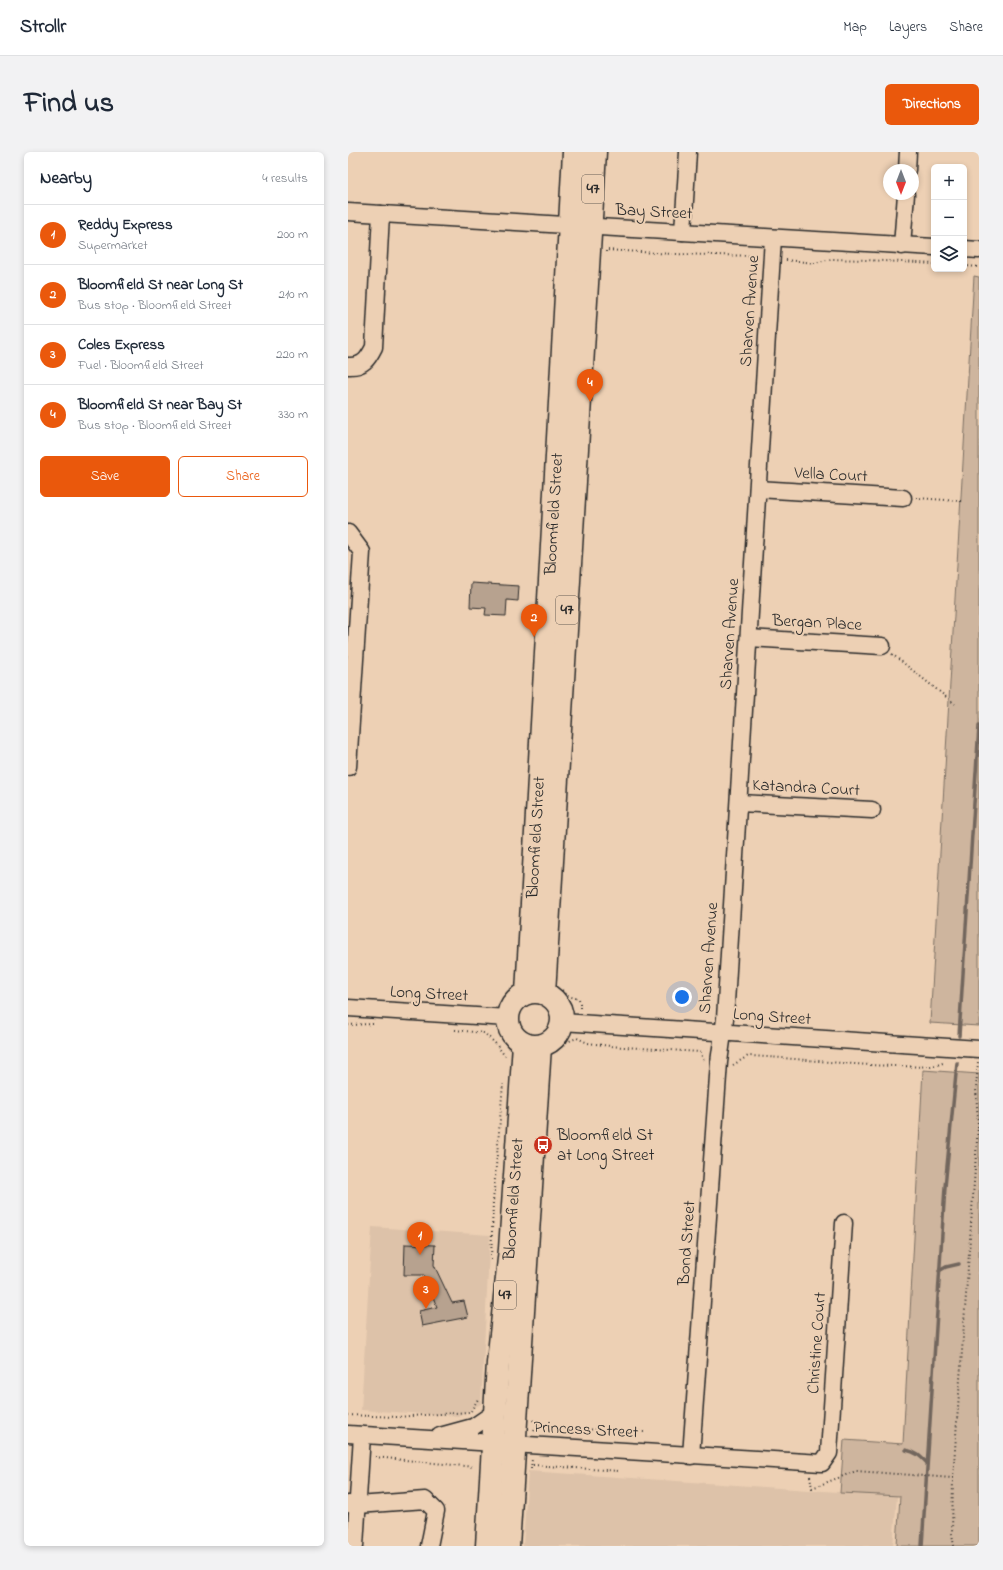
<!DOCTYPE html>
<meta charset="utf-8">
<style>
body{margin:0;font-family:"Indie Flower",sans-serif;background:#f2f2f3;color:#1f2937}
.controls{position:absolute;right:12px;top:12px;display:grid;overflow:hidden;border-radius:6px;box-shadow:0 2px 6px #0003}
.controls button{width:36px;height:36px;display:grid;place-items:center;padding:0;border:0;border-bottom:1px solid #e0e1e3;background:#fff;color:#1f2937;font:20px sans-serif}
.compass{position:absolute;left:535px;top:12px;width:36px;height:36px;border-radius:50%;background:#fff;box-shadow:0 2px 6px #0003;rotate:180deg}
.you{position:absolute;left:334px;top:845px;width:14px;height:14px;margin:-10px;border:3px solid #fff;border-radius:50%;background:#1a73e8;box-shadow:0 0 0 6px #1a73e833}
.badge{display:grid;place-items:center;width:26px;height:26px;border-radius:50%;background:#ea580c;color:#fff;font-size:13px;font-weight:700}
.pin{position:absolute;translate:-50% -33px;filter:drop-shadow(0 1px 2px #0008)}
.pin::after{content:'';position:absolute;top:21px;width:14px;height:12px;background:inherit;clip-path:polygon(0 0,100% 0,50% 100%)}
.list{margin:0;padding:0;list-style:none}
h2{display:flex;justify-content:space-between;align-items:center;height:52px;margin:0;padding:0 16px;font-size:17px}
h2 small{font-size:13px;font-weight:400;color:#747a83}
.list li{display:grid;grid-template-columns:26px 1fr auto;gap:12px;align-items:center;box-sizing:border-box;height:60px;padding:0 16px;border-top:1px solid #e0e1e3}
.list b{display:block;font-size:15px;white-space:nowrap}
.list p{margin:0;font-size:13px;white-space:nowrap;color:#747a83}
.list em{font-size:13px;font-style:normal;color:#747a83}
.actions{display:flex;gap:8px;padding:12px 16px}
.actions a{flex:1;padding:9px 0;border:1px solid #ea580c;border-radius:6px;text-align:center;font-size:14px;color:#ea580c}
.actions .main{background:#ea580c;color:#fff}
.icon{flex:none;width:22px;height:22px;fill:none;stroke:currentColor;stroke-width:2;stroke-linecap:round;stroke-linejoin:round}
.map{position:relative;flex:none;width:631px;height:1394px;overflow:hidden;border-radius:6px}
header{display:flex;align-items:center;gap:24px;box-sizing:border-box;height:56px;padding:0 20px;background:#fff;border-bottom:1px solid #e0e1e3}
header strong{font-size:19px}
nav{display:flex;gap:22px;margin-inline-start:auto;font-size:14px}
.intro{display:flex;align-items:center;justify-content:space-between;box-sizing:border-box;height:96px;padding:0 24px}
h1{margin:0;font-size:28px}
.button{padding:10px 18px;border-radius:6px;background:#ea580c;color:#fff;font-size:14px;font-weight:700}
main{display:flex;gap:24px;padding:0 24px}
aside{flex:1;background:#fff;border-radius:6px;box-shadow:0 2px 6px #0003}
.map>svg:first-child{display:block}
</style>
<header>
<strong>Strollr</strong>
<nav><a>Map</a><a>Layers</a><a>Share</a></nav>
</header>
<div class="intro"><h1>Find us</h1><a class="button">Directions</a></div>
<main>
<aside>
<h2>Nearby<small>4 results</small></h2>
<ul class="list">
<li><span class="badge">1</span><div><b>Reddy Express</b><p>Supermarket</p></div><em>200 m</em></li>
<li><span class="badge">2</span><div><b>Bloomfield St near Long St</b><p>Bus stop · Bloomfield Street</p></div><em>210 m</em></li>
<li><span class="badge">3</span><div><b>Coles Express</b><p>Fuel · Bloomfield Street</p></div><em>220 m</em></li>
<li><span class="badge">4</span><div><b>Bloomfield St near Bay St</b><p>Bus stop · Bloomfield Street</p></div><em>330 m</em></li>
</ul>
<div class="actions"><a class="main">Save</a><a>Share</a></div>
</aside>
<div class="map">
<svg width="631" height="1394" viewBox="0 0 631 1394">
<rect width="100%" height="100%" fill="#edd0b4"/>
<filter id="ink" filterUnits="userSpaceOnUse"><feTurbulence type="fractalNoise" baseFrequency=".025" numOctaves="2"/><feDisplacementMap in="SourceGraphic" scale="8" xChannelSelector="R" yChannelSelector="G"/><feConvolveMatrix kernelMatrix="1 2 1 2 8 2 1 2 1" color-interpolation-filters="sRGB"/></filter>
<g filter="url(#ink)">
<!-- built -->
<g fill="#ddc2a9">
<polygon points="24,1075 142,1083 133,1252 110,1264 13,1258"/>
<polygon points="180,1319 549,1344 545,1394 175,1394"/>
</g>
<!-- green -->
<g fill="#ceb59e" stroke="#7c7064">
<polygon points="626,124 631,125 631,874 582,871"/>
<polygon points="575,918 631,922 631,1394 549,1394 552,1344 492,1341 496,1288 555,1292"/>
</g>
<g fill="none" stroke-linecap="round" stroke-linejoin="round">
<!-- stream -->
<g stroke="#72665d" stroke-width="3.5">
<polyline points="611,884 631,574"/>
<polyline points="591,1119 598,1115 611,1112"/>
<path d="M 558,1298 C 568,1300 572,1304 579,1311"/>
<polyline points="574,1394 597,1035 609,911"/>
</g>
</g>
<!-- building -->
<g fill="#b7a28f" stroke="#2b2b2b">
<polygon points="123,431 171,434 170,449 159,448 158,464 137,463 138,456 122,455"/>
<polygon points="57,1092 87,1093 86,1113 104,1151 116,1149 120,1165 74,1174 71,1159 89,1155 76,1123 56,1123"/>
</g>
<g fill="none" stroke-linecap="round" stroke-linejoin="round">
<defs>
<g id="minor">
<polyline points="559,18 560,0"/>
<polyline points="0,60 586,95"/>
<polyline points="335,80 340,0"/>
<polyline points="554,94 558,42"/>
<polyline points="616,97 631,98"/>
<path d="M 0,214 C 15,215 20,207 26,195 L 33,62"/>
<polyline points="410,337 555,346"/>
<polyline points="0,381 14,400 0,615"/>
<polyline points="401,486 534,494"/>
<polyline points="391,651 524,658"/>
<polyline points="0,856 160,866"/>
<polyline points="214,870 631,897"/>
<polyline points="0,1282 474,1311 481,1301 496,1071"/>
<polyline points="92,1284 125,1275 147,1260"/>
<polyline points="343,1304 371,910 377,867 425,86"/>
<polyline points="0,1352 10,1353 77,1348 88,1359 81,1394"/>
<polyline points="7,1394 14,1283"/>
</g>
<g id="highway">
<circle cx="187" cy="867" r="27"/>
<path id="s1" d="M 179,841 L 226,0"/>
<polyline points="196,841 247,0"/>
<path id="s2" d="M 139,1394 L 150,1211 L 162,1097 L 176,892"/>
<polyline points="160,1394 192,894"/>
</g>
</defs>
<!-- minor casing -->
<use href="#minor" stroke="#2b2b2b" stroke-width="19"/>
<!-- highway casing -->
<use href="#highway" stroke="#2b2b2b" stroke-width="25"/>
<!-- path -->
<g stroke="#2b2b2b" stroke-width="2" stroke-dasharray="1 3" stroke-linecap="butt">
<polyline points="258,100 258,98 325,102 410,104"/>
<polyline points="438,108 467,111 483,107 519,108 586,112"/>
<polyline points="616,114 631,115"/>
<polyline points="568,346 613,349"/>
<polyline points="544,502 607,552"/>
<polyline points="214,838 220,844 231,847 232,851 232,858"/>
<polyline points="0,873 25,872"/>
<polyline points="107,878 136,881 147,891 157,904"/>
<polyline points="209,898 216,891 229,886 240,891 262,894 352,900 356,909"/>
<path d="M 385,913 L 400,904 C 450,906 499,913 548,914 C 564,914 582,917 597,910"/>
<polyline points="143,1108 145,1050 155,932"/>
<polyline points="123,1259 130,1247"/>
<polyline points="0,1263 48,1265 121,1260"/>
<polyline points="185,1268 186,1270 194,1273 214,1276 296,1280"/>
<polyline points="186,1279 190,1271"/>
<polyline points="27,1305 126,1315"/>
<polyline points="185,1313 271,1319"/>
<polyline points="183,1317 184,1307"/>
<polyline points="462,1324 464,1336 508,1319 605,1326"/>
<polyline points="606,1394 604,1382 605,1326 630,974 628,937 630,910"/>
</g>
<!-- minor -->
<use href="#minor" stroke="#edd0b4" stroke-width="16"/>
<!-- highway -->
<use href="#highway" stroke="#edd0b4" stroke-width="22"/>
</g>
</g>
<!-- icons -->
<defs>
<symbol id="bus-disc" viewBox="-11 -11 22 22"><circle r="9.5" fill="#c8321e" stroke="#edd0b4"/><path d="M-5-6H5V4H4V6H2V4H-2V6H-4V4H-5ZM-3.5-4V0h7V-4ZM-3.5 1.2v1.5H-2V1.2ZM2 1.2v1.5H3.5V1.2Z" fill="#fff"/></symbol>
</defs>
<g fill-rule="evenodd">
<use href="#bus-disc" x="184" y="982" width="22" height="22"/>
</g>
<g text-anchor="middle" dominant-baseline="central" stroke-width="4" stroke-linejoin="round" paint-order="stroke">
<!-- shield labels -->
<g fill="#edd0b4" stroke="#655c54" stroke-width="1">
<rect x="234" y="23" width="22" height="28" rx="3"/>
<rect x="208" y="444" width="22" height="28" rx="3"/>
<rect x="146" y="1129" width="22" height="28" rx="3"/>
</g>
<g font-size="16" font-weight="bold" fill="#2b2b2b">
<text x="245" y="37">47</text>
<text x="219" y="458">47</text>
<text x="157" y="1143">47</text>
</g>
<!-- street labels -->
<g font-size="17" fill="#2b2b2b" stroke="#edd0b4">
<text transform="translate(306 60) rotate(3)">Bay Street</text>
<text transform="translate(402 159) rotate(-86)">Sharven Avenue</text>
<text transform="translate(483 323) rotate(3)">Vella Court</text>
<text stroke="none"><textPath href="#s1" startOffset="480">Bloomfield Street</textPath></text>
<text transform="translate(469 471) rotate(3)">Bergan Place</text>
<text transform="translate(382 482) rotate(-86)">Sharven Avenue</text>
<text transform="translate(458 636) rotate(3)">Katandra Court</text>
<text stroke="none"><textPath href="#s1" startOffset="156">Bloomfield Street</textPath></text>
<text transform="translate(361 806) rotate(-86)">Sharven Avenue</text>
<text transform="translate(81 842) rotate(3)">Long Street</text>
<text transform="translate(424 865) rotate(4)">Long Street</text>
<text stroke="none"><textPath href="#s2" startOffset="348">Bloomfield Street</textPath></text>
<text transform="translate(339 1091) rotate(-86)">Bond Street</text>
<text transform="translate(469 1191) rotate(-86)">Christine Court</text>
<text transform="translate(238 1278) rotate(3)">Princess Street</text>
</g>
<!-- poi labels -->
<g font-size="17" fill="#2b2b2b" stroke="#edd0b4" text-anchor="start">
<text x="209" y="983">Bloomfield St<tspan x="209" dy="20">at Long Street</tspan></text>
</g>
</g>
</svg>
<div class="controls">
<button>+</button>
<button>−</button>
<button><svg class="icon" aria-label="layers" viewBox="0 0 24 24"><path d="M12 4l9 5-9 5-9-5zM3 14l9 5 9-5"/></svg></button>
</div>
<svg class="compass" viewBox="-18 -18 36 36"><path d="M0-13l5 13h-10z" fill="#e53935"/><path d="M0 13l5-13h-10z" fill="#747a83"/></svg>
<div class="you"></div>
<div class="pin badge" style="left:72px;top:1103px">1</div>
<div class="pin badge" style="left:186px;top:485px">2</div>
<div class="pin badge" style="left:78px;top:1157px">3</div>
<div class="pin badge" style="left:242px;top:250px">4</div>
</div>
</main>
